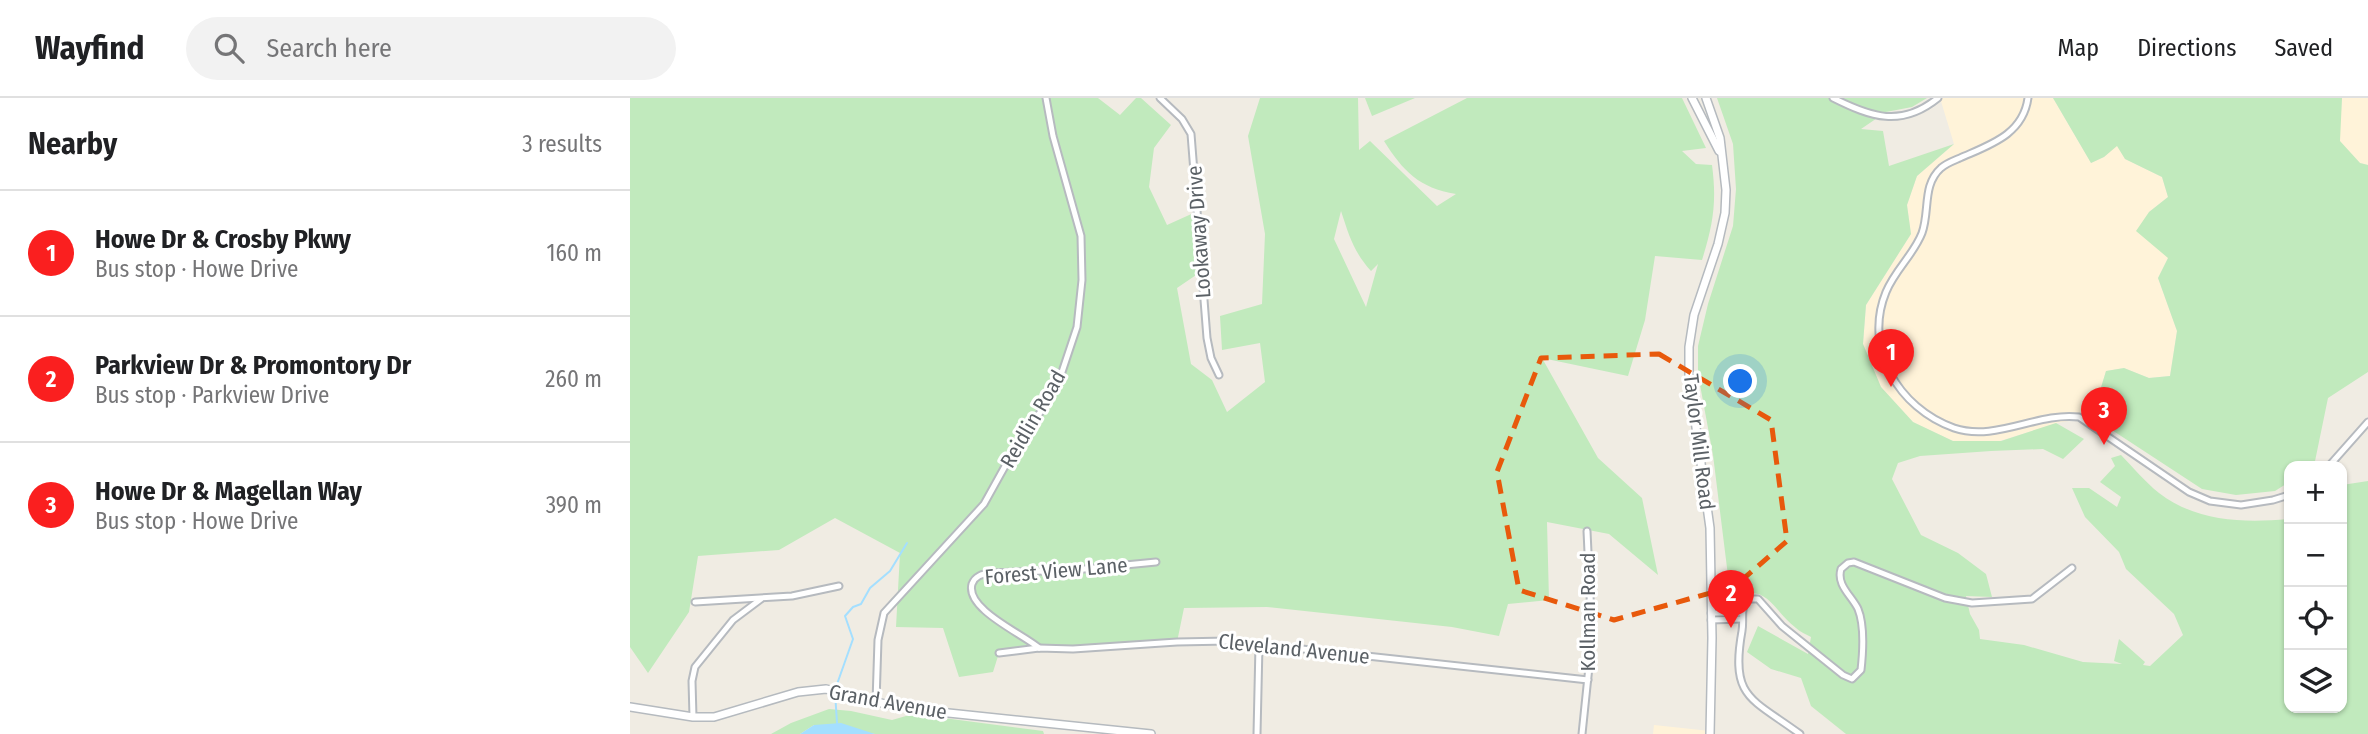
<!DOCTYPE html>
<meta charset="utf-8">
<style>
body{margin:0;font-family:"Fira Sans Condensed",sans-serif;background:#f2f2f2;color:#202124}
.controls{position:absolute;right:21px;bottom:21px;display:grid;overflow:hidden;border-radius:14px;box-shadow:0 2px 5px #0004}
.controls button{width:63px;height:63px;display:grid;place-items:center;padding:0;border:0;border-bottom:2px solid #e0e0e0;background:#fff;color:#202124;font:35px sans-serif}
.you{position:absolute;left:1111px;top:284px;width:24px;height:24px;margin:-18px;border:5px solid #fff;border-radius:50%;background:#1a73e8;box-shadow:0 0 0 10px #1a73e833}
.badge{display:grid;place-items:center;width:46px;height:46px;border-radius:50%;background:#fa1f1f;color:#fff;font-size:23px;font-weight:700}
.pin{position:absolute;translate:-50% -58px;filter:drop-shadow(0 2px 4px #0008)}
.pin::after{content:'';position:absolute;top:37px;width:24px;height:21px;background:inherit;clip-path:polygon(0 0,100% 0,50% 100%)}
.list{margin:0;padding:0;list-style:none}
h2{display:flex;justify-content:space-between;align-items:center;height:91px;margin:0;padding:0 28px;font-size:30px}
h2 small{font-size:23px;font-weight:400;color:#757577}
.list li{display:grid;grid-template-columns:46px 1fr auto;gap:21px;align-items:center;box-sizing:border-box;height:126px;padding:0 28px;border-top:2px solid #e0e0e0}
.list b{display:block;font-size:26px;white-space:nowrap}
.list p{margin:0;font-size:23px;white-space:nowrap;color:#757577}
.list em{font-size:23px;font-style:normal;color:#757577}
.icon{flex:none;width:38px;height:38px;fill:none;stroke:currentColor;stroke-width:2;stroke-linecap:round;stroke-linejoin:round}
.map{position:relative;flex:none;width:1738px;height:636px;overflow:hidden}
header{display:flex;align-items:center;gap:42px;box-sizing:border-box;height:98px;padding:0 35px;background:#fff;border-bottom:2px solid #e0e0e0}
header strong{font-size:33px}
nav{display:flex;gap:38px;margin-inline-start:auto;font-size:24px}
.search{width:490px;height:63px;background:#f2f2f2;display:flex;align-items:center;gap:18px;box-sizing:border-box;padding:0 24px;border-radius:38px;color:#757577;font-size:26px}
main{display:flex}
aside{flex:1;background:#fff}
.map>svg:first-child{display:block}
</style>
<header>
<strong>Wayfind</strong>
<div class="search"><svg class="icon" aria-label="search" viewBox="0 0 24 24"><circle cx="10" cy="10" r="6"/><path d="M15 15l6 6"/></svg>Search here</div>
<nav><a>Map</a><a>Directions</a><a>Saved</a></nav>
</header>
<main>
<aside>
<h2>Nearby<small>3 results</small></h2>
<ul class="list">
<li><span class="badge">1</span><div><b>Howe Dr &amp; Crosby Pkwy</b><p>Bus stop · Howe Drive</p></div><em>160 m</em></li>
<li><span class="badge">2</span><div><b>Parkview Dr &amp; Promontory Dr</b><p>Bus stop · Parkview Drive</p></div><em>260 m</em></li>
<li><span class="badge">3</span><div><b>Howe Dr &amp; Magellan Way</b><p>Bus stop · Howe Drive</p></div><em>390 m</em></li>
</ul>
</aside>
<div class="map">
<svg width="1738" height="636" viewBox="0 0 1738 636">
<rect width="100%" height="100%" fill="#f0ece3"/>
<!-- commercial -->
<g fill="#fff3d9">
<polygon points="1310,0 1423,0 1461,65 1474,59 1487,47 1495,61 1532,79 1538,99 1519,114 1538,160 1528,180 1547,233 1540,278 1519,280 1494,270 1476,273 1462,319 1427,325 1370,343 1323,343 1283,324 1251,289 1233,246 1236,207 1281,136 1277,107 1287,78 1324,46"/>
<polygon points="1712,0 1738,0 1738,67 1730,65 1709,43"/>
<polygon points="1024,627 1080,633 1080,636 1023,636"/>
</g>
<!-- green -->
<g fill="#c1eabd" fill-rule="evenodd">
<path d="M 0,0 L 468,0 L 490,17 L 506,0 L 511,0 L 541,27 L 524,50 L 519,89 L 537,127 L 568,113 L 572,173 L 547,190 L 561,266 L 582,282 L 597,314 L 635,284 L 630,245 L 592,252 L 590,218 L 632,206 L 635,136 L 618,38 L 630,0 L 728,0 L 729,52 L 740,43 L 807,108 L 826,96 C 789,90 773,73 754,43 L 837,0 L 1052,0 L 1076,50 L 1052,53 L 1066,66 L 1082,67 C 1087,104 1083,127 1072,162 L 1025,158 L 1015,222 L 998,278 L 912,260 L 968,360 L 1012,400 L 1028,477 L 979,436 L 917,424 L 919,502 L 878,506 L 869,538 L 822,529 L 637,509 L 554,510 L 547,544 L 369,555 L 363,574 L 329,579 L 313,530 L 266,529 L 270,455 L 205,420 L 149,452 L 68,458 L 59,514 L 18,575 L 0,549 ZM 711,113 C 719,137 723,153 741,173 L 748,166 L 736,209 L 704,141 Z"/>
<polygon points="735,0 785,0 742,18"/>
<path d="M 1087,0 L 1297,0 L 1282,9 L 1256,14 L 1231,31 L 1253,33 L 1259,68 L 1324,46 L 1287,78 L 1277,107 L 1281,136 L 1236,207 L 1233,246 L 1251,289 L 1283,324 L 1323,343 L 1371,343 L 1426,325 L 1454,341 L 1433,361 L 1413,351 L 1361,353 L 1290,358 L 1268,365 L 1262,381 L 1291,437 L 1328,455 L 1356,476 L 1362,499 L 1336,498 L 1340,516 L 1349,532 L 1350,541 L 1394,547 L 1453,564 L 1492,566 L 1484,563 L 1489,541 L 1515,564 L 1513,567 L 1520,568 L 1553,537 L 1544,516 L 1496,471 L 1489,454 L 1455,419 L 1442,390 L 1459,390 L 1487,409 L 1491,399 L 1470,384 L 1485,368 L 1481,360 L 1491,357 C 1503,369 1515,384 1529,395 C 1567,424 1614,425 1659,421 L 1659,610 L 1712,610 L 1712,387 L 1738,383 L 1738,636 L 1216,636 L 1181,608 L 1171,580 L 1141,571 L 1117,554 L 1128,528 L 1178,556 L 1181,539 C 1176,536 1170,534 1166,530 C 1143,513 1136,481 1101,502 L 1083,357 L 1068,276 L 1068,248 L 1078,206 L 1103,128 L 1106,91 L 1103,46 Z"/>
<polygon points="1423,0 1712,0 1710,43 1730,65 1738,67 1738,274 1698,300 1684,368 1659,368 1659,384 1645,393 1606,397 1572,391 1462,319 1476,273 1494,270 1519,280 1540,278 1547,233 1528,180 1538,160 1506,133 1519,114 1538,99 1532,79 1495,61 1487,48 1474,59 1461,65"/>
<polygon points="199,611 221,613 262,622 283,616 413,633 414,636 245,636 184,627 170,636 141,636 161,625"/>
</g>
<!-- water -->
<polygon fill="#a4dfff" points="211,625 245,636 170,636 184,627"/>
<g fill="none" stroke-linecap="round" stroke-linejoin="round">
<!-- stream -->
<g stroke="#a4dfff" stroke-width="2">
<polyline points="206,589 223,541 215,518 223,509 231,506 240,490 260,473 277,445"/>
<polyline points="205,594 207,625"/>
</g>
<defs>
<g id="street">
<polyline points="530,0 552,21 561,36 577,240 581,260 589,277"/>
<path d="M 1203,0 C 1241,19 1271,30 1308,0"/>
<path d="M 1398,0 C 1393,37 1359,47 1330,60 C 1323,63 1317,65 1311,70 C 1292,87 1300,113 1292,135 C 1284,156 1265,172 1256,194 C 1233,250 1268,310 1324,330 C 1366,344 1407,314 1449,319 L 1559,394 L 1580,403 L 1611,407 L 1643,402 L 1659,397"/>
<polyline points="1699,368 1738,324"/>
<polyline points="65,504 162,498 209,488"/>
<polyline points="1081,515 1112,515"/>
<polyline points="1081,522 1112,521"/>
<path d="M 409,550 C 393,536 335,511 342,486 C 345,478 352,476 360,475 L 444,472 L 526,464"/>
<polyline points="369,555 409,550 443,551 547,544 598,543 958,582"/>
<polyline points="246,604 248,542 254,515 354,406 379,361 419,301 431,277 447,229 452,182 451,138 423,38 416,0"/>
<polyline points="63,619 62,583 65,569 103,522 131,501"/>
<polyline points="627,636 629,547"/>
<polyline points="952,636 962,540 957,433"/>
<path d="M 1170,636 C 1121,600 1100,600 1112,533 C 1114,522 1110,511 1117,501 L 1128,501 L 1152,528 L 1213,577 L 1222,581 L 1231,572 C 1233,554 1235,528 1228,511 C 1222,498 1206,487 1211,471 L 1218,465 L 1224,464 L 1315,500 L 1342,505 L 1402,501 L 1442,470"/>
</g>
<g id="secondary">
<polyline points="1062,0 1089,53"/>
<polyline points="1076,0 1090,40 1096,92 1095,115 1088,146 1064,217 1059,249 1059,279 1080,430 1082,540 1080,636"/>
<polyline points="0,609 63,619 84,619 168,594 196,591 255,606 309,614 521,636"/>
</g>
</defs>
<!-- street casing -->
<use href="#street" stroke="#b6babf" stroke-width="9"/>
<!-- secondary casing -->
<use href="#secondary" stroke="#b5babf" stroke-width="10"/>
<!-- street -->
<use href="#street" stroke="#fff" stroke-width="5"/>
<!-- secondary -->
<use href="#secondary" stroke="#fff" stroke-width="7"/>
</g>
<!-- marked area -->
<path fill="none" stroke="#e8590c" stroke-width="5" stroke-dasharray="14 9" stroke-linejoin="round" d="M 1029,256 L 1141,322 L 1157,443 L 1105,488 L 984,522 L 889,492 L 867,374 L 911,260 Z"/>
<g text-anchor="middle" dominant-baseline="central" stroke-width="6" stroke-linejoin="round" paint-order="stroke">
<!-- street labels -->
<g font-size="21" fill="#5b6166" stroke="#fff">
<text transform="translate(569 134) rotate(-94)">Lookaway Drive</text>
<text transform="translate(403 321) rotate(-60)">Reidlin Road</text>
<text transform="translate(1069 344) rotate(83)">Taylor Mill Road</text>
<text transform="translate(426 473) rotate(-5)">Forest View Lane</text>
<text transform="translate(958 514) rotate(-90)">Kollman Road</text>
<text transform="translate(664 551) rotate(6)">Cleveland Avenue</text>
<text transform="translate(258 604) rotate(10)">Grand Avenue</text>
</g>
</g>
</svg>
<div class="controls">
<button>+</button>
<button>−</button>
<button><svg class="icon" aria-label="locate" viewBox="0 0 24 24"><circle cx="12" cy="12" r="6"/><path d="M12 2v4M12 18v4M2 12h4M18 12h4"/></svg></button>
<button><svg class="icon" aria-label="layers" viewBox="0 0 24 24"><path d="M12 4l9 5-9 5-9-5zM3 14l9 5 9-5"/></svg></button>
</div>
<div class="you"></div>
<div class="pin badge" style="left:1261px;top:289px">1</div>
<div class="pin badge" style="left:1101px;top:530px">2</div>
<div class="pin badge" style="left:1474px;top:347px">3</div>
</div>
</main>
